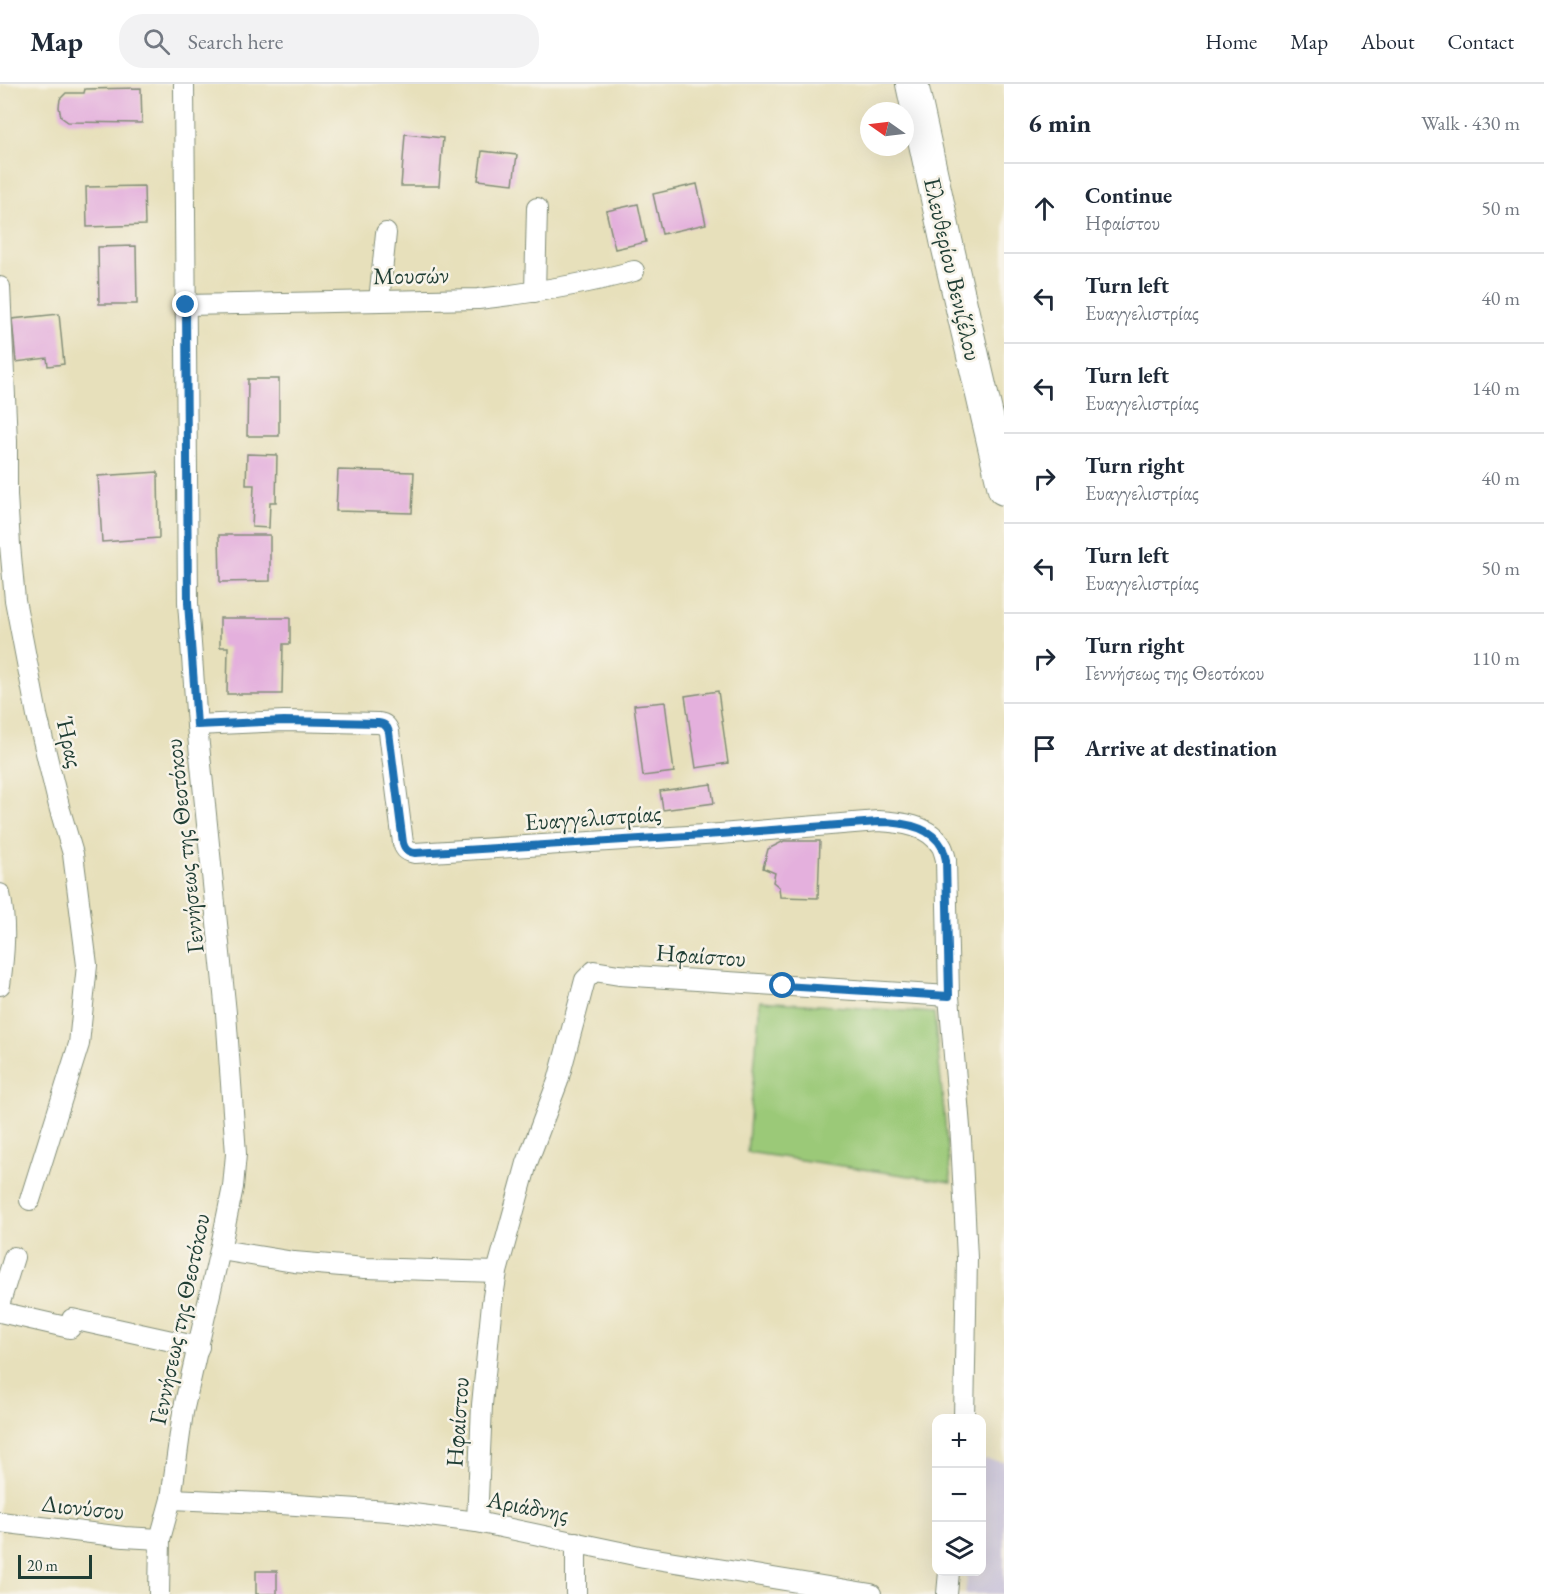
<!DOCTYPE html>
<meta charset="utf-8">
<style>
body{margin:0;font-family:"EB Garamond",serif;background:#f2f2f3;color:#1f2937}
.controls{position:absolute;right:18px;bottom:18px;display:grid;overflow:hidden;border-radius:12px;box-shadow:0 6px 24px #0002}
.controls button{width:54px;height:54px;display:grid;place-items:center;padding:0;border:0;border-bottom:2px solid #e0e1e3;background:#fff;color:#1f2937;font:30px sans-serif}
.compass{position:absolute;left:860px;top:18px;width:54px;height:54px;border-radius:50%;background:#fff;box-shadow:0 6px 24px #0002;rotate:284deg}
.scale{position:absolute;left:18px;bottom:15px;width:74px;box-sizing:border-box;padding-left:6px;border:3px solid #1f3d34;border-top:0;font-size:16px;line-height:21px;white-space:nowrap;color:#1f3d34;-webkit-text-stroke:4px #f7f3e8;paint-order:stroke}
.stop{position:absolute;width:18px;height:18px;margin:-14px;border:4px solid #1f6fb2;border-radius:50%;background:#fff}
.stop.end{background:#1f6fb2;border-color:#fff;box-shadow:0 2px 6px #0008}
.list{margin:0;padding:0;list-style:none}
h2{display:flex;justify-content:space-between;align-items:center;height:78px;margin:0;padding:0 24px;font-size:26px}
h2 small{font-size:20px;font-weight:400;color:#747a83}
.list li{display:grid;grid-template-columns:39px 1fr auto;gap:18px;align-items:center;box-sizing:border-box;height:90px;padding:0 24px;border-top:2px solid #e0e1e3}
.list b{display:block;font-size:22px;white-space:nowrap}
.list p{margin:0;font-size:20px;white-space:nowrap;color:#747a83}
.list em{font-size:20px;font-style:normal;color:#747a83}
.icon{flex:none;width:33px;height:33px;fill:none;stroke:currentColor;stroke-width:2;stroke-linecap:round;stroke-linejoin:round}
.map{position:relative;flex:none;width:1004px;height:1510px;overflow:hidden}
header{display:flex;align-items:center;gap:36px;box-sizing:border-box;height:84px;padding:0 30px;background:#fff;border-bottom:2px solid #e0e1e3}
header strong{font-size:28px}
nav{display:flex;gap:33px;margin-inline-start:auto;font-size:21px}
.search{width:420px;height:54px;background:#f2f2f3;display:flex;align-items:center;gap:15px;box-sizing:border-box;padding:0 21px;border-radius:24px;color:#747a83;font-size:22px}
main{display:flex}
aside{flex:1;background:#fff}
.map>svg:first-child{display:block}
</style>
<header>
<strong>Map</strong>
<div class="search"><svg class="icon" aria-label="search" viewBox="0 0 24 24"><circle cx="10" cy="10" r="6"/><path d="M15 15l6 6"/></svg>Search here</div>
<nav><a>Home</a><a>Map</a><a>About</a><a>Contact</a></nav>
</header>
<main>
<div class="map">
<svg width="1004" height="1510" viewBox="0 0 1004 1510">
<rect width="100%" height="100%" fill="#f7f3e8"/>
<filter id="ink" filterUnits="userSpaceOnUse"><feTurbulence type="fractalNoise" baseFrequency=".0167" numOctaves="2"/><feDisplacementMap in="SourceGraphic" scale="12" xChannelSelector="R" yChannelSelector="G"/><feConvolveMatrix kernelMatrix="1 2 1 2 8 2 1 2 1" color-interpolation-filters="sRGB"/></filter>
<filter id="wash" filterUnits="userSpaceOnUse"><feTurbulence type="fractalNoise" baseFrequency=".008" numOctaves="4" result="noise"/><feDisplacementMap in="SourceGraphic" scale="24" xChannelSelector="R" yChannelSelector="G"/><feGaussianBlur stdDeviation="1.35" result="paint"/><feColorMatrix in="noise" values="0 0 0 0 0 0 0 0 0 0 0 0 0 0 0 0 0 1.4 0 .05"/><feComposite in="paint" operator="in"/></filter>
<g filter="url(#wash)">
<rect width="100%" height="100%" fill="#e7e0bb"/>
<!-- industrial -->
<polygon fill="#c6c0d9" points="984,1375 1004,1378 1004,1510 965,1510 968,1488 981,1488 981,1390"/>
<!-- green -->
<polygon fill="#9bc978" stroke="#5d8356" stroke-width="1.5" points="760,917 934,929 951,1098 747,1068"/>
<g id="blocks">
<!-- building -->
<g fill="#e4b0dd">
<polygon points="141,4 142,39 68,38 61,33 59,23 60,15 66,9 84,9 85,5"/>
<polygon points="405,50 443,54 439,102 401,102"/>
<polygon points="482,67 517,71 513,100 478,96"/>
<polygon points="697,100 706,140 662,150 653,110"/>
<polygon points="144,102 145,141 87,143 86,103"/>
<polygon points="638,120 646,158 615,165 606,127"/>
<polygon points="136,162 137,220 99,220 98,163"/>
<polygon points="59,230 64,280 48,282 47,274 16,278 12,235"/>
<polygon points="248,295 279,295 279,352 247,352"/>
<polygon points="247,370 277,371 276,418 270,418 269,444 252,443 254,401 246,401"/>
<polygon points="338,386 414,388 412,429 336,427"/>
<polygon points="158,388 159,454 102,458 98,392"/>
<polygon points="219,451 270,451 270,497 220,498"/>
<polygon points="220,534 290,534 290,560 283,560 282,610 227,610 228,563 220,563"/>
<polygon points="718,607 728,679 696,684 685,612"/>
<polygon points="665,618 674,688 643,692 634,621"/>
<polygon points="711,700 714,719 663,726 660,707"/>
<polygon points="784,757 820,757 818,814 780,813 779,803 773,798 775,789 763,784 768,765"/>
<rect x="256" y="1487" width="21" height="23"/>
</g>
</g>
</g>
<g filter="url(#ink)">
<use href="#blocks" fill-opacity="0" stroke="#838e78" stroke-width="1.5"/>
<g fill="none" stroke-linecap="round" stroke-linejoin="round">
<defs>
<g id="street">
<polyline points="0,203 7,357 7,411 10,461 15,516 37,631 48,677 60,726 73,770 87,881 79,960 30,1116"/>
<polyline points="535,208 537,124"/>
<polyline points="379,217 386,149"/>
<path d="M 186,221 L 478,215 C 531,209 583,201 634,187"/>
<path d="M 197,641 L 284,637 L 378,639 C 385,640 387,642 389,648 L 403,759 C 405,766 408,768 415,769 L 720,750 L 878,737 C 900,738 930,741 942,763 C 944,767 945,772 946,776 L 949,912 L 961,1055 L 967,1174 L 964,1334"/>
<path d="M 0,810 C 7,840 4,871 0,901"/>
<polyline points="220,1166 294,1178 365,1184 497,1188"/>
<polyline points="0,1218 14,1173"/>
<polyline points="0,1228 70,1244 72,1235 199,1263"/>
<polyline points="171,1415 265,1419 389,1427 477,1438 644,1473 871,1510"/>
<polyline points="0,1438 124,1453 160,1455"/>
<polyline points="477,1438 482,1321 492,1219 497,1188 527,1079 558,997 585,896 594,887 619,891 949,912"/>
<polyline points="576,1458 576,1510"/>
<polyline points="159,1510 160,1455 171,1415 183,1328 220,1166 233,1103 236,1070 226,929 197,641 188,519 184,0"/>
<polyline points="947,1510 949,1488"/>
</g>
<polyline id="primary" points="912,0 946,156 1004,405"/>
</defs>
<!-- street casing -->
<use href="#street" stroke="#838e78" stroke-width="22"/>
<!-- primary casing -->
<use href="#primary" stroke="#838e78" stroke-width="34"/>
<!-- street -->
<use href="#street" stroke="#fff" stroke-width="20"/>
<!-- primary -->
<use href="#primary" stroke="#fff" stroke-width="32"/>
</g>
</g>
<g fill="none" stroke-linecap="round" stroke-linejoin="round" filter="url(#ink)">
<!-- route -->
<path stroke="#1f6fb2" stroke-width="8" d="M 186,221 L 188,519 L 197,641 L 284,637 L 378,639 C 385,640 387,642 389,648 L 403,759 C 405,766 408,768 415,769 L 720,750 L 878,738 C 900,738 930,741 942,763 C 944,767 945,772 946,776 L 949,912 L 783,902"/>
</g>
<g text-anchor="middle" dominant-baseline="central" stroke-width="5" stroke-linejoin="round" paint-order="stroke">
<!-- street labels -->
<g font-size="24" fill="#1f3d34" stroke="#f7f3e8">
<text transform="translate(953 185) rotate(77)">Ελευθερίου Βενιζέλου</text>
<text transform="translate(411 191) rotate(-1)">Μουσών</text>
<text transform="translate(70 658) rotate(77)">Ήρας</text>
<text transform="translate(593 733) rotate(-4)">Ευαγγελιστρίας</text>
<text transform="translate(184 762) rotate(-96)">Γεννήσεως της Θεοτόκου</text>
<text transform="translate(701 871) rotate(4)">Ηφαίστου</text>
<text transform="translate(179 1235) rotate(-78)">Γεννήσεως της Θεοτόκου</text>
<text transform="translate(457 1338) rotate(-86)">Ηφαίστου</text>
<text transform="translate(528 1422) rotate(11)">Αριάδνης</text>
<text transform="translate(83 1423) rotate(6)">Διονύσου</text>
</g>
</g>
</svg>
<div class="controls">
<button>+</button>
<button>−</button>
<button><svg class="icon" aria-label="layers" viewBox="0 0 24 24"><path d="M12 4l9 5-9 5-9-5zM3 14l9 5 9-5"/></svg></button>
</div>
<svg class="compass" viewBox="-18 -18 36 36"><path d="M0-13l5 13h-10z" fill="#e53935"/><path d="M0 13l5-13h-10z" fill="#747a83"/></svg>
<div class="scale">20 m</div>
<div class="stop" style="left:783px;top:902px"></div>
<div class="stop end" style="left:186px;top:221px"></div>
</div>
<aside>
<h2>6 min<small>Walk · 430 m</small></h2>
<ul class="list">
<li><svg class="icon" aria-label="ahead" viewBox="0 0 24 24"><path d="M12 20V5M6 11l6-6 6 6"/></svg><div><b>Continue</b><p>Ηφαίστου</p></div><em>50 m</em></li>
<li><svg class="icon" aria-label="left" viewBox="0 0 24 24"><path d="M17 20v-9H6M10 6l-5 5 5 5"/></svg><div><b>Turn left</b><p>Ευαγγελιστρίας</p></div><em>40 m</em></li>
<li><svg class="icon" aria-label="left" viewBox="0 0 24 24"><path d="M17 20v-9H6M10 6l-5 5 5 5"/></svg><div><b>Turn left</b><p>Ευαγγελιστρίας</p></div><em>140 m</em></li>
<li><svg class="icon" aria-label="right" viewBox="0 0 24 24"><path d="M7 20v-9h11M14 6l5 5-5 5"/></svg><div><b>Turn right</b><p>Ευαγγελιστρίας</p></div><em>40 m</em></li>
<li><svg class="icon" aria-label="left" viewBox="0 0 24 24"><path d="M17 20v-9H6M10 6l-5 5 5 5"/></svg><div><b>Turn left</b><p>Ευαγγελιστρίας</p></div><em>50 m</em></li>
<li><svg class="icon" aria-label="right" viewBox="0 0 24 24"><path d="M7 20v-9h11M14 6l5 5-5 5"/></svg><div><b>Turn right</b><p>Γεννήσεως της Θεοτόκου</p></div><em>110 m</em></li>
<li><svg class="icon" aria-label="arrive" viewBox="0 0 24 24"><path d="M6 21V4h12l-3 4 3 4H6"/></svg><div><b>Arrive at destination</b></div></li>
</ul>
</aside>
</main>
